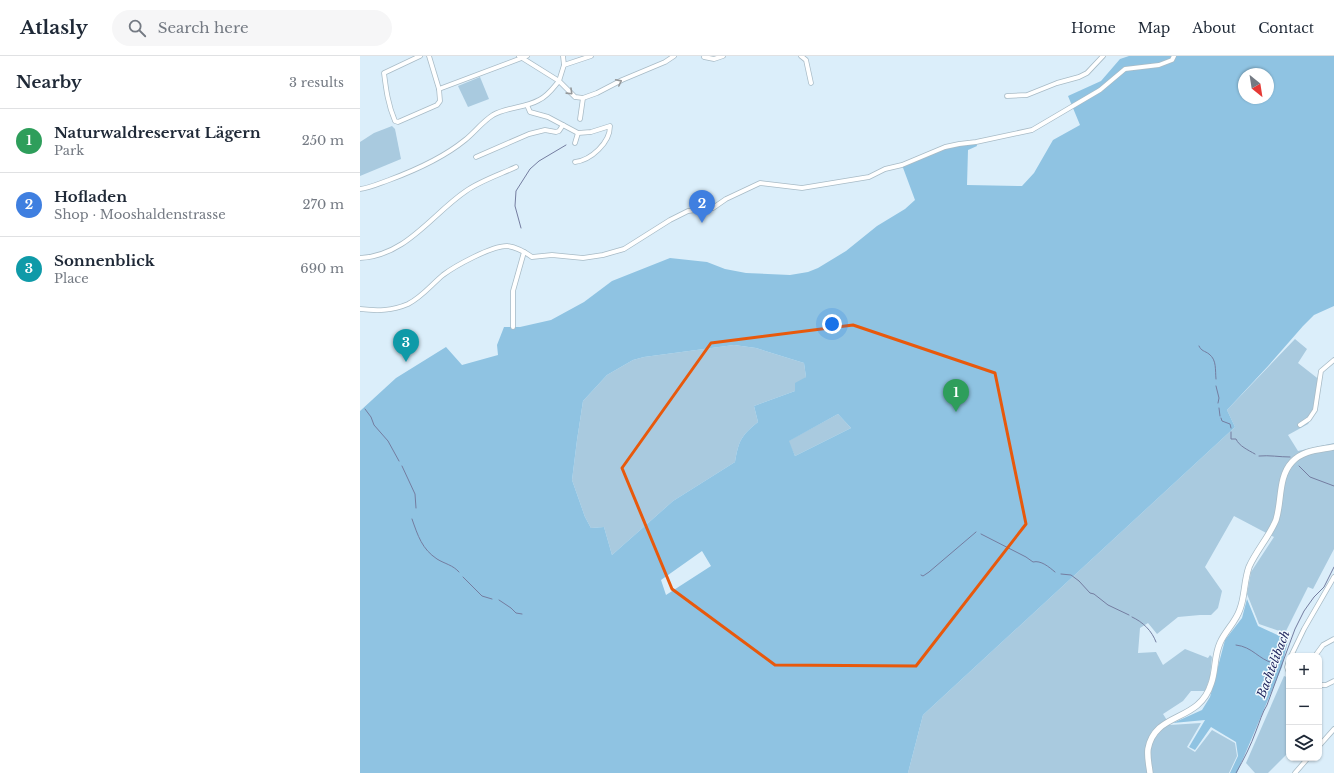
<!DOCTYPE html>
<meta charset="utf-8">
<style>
body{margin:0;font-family:"Libre Baskerville",serif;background:#f6f6f7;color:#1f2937}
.controls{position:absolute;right:12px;bottom:12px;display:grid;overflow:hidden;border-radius:8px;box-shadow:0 1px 3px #0004}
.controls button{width:36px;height:36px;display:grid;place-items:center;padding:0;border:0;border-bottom:1px solid #e0e1e3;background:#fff;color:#1f2937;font:20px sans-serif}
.compass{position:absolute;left:878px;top:12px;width:36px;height:36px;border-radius:50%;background:#fff;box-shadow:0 1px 3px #0004;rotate:150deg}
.you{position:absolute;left:472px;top:268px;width:14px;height:14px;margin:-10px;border:3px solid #fff;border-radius:50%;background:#1a73e8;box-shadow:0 0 0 6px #1a73e833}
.badge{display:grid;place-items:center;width:26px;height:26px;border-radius:50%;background:#111827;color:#fff;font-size:13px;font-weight:700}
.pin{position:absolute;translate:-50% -33px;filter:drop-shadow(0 1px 2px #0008)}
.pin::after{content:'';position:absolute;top:21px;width:14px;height:12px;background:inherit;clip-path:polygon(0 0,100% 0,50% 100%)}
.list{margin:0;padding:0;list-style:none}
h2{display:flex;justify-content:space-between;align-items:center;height:52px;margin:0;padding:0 16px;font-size:17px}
h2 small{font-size:13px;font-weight:400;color:#747a83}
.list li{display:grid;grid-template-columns:26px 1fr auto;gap:12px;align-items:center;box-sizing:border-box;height:64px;padding:0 16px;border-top:1px solid #e0e1e3}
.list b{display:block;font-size:15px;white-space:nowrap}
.list p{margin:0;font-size:13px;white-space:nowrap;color:#747a83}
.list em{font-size:13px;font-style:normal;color:#747a83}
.icon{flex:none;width:22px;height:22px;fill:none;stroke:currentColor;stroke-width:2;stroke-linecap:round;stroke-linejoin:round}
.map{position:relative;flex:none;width:974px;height:717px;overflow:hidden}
header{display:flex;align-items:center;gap:24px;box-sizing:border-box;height:56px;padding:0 20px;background:#fff;border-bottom:1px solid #e0e1e3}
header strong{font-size:19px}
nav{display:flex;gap:22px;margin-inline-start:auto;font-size:14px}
.search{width:280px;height:36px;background:#f6f6f7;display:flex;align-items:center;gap:10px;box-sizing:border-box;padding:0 14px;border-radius:22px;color:#747a83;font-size:15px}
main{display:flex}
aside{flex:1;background:#fff}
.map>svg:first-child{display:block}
</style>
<header>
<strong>Atlasly</strong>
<div class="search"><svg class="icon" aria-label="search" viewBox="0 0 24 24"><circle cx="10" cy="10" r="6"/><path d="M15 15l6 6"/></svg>Search here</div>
<nav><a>Home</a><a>Map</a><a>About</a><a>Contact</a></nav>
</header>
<main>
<aside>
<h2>Nearby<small>3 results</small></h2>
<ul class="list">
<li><span class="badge" style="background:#2e9e5b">1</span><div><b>Naturwaldreservat Lägern</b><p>Park</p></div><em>250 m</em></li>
<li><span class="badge" style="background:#3f7fe0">2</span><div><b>Hofladen</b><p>Shop · Mooshaldenstrasse</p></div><em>270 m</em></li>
<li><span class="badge" style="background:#0f9aa8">3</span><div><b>Sonnenblick</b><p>Place</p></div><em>690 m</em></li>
</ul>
</aside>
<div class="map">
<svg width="974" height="717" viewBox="0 0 974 717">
<rect width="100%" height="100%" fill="#dbeefa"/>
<!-- green -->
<g fill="#a9cadf">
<polygon points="120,21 129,43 108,51 98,30"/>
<polygon points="32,70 35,73 41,103 0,120 0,86 14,77"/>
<polygon points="935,283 947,293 938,307 961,325 957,354 948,368 928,379 938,395 974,387 974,493 953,533 948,531 925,577 899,568 887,538 891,516 914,481 874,460 845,511 862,535 858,552 851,559 840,559 818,561 797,578 788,567 780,572 778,597 796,596 803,609 825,593 848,602 850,599 852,601 850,621 845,635 831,635 823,645 803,658 810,669 841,667 827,691 835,696 852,674 875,687 877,700 869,717 548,717 563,659 875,371 867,354"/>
<path d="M 374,289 L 396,292 L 444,307 L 446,321 L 435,335 L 394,350 L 398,366 C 381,380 379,384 375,406 L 313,445 L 252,499 L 244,471 L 231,472 L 225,461 L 212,424 L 217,384 L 223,345 L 247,319 L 273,304 L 284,301 Z"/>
<polygon points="478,358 491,372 435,400 428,385"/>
<polygon points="924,620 929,622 929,696 908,717 895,717 886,707"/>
</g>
<!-- forest -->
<g fill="#8fc3e2" fill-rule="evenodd">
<path d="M 769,0 L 974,0 L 974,250 L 954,259 L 943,270 L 909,309 L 867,354 L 875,371 L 563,659 L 548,717 L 0,717 L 0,355 L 36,322 L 86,291 L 102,309 L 138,299 L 137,289 L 144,271 L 160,271 L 191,264 L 224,246 L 252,225 L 310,202 L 347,206 L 365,213 L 386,217 L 430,219 L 448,216 L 458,212 L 486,195 L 517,170 L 545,153 L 555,144 L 542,109 L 585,91 L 616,86 L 617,90 L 608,94 L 607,129 L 662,130 L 674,117 L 693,84 L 720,69 L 708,40 L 741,25 L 760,3 ZM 884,18 L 908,18 L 908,42 L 884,42 ZM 374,289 L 396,292 L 444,307 L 446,321 L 435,327 L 435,335 L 394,350 L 398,366 C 381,380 379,384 375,406 L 313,445 L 252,499 L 244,471 L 231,472 L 225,461 L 212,424 L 217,384 L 223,345 L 247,319 L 273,304 L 284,301 ZM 478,358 L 491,372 L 435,400 L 429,385 ZM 342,495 L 351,510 L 306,539 L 301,524 Z"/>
<polygon points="887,543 898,570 928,584 922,611 877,717 870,717 878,700 876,686 851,671 835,694 829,691 845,664 813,667 842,654 850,641 865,584 882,562"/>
</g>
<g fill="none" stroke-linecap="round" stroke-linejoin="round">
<!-- stream -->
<g stroke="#747da0" stroke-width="1">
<polyline points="161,172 155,150 156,135 170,113 179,105 206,89"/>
<path d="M 839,290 C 841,295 845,295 849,298 C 857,304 855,314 856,323"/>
<polyline points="856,330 859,342 858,347"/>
<polyline points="859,352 860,360"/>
<polyline points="5,353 11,361 14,369 28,385 39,405"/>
<polyline points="861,362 862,365 870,368 871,372"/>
<path d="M 871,376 L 871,383 L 876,383 C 879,390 888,394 895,398"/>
<path d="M 899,400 C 910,399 919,401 930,401"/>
<polyline points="42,410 55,438 56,452"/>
<polyline points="939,410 950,421 974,430"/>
<path d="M 52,463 C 58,480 62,493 77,503 C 85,508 93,509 99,516"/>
<path d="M 621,478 L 666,501 L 673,506 C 681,504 689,511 695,516"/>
<polyline points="701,518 711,519 719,525 730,537 734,538 748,549 769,559"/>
<polyline points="561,519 563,520 569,516 616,476"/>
<polyline points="103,521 122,540 132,543"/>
<polyline points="139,544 151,552 156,557 162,558"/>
<path d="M 772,561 C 783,566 792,575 796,586"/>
<path d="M 876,589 C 893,591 898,603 913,607 L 915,611"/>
<path d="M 876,717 C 884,703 891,689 896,675 C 900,665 902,657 907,649 L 935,573 L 944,555 L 954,541 L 964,531 L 974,511"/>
</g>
<defs>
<g id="minor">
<path d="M 60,0 L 24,17 C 26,33 28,49 35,65 L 38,66 L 77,49 L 80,45 L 79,33 L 69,0"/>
<polyline points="203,0 204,9 199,25 215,41 223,42 237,37 262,24 305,6 314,0"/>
<polyline points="441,0 446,4 451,27"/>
<polyline points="344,1 354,3 363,0"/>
<polyline points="204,9 231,0"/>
<polyline points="79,33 167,0"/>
<polyline points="647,40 667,39 697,27 719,21 727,17 743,0"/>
<path d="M 167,49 L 170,56 L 188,61 L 218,77 L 231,76 L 250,70 C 250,87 231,104 215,106"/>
<polyline points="220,63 223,42"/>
<polyline points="215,87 218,77"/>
<polyline points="116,101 169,78 185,74 196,76 199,75 203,69"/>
<path d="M 0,133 C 10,132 20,127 29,124 C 56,114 83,102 105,84 C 115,76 122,66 133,59 C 147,51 165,52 179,44 C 188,40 193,32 199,25 L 159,0"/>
<path d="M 0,202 C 46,200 72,158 106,135 C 120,125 141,118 156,111"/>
<path d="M 0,253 C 17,255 32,255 48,248 C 62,241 71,229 83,219 C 95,210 131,190 147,190 C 155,191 165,196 172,201 L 192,199 L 223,202 L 243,199 L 264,193 L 310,164 L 328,155 L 353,152 L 366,143 L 400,127 L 442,132 L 509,121 L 525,113 L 542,109 L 585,91 L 599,88 L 616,86 L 672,74 L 740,34 L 765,13 L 799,9 L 812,4 L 814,0"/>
<polyline points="153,271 153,235 164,196"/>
<polyline points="940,369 949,363 955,354 961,315 974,304"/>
<polyline points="931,600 944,573 974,521"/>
<polyline points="955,600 963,589 974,583"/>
<polyline points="929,604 927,611 929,617"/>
<polyline points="959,629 966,629 974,625"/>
<polyline points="959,690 974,673"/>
<polyline points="935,717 948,702"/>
</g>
<path id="secondary" d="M 790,717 C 789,709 787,701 788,693 C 795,655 839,667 851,628 C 856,615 854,600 860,587 C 865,575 876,566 880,553 C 885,540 884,525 889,511 C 896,495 909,481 916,464 C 922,445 918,421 932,406 C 943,394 959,394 974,391"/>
</defs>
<!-- minor casing -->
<use href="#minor" stroke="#a8bbc6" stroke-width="5.5"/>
<!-- secondary casing -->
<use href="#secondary" stroke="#a8bbc6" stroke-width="7"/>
<!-- minor -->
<use href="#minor" stroke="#fff" stroke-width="4"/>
<!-- secondary -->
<use href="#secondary" stroke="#fff" stroke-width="5.5"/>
</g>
<!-- one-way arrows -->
<defs><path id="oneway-chevron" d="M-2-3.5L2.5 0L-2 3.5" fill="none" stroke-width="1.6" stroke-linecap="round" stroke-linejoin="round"/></defs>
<g stroke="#95989a">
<use href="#oneway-chevron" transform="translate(259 26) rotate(-27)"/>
<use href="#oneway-chevron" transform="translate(210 36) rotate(44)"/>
</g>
<!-- marked area -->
<path fill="none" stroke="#e8590c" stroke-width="3" stroke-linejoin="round" d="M 493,269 L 635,317 L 666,468 L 556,610 L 415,609 L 312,533 L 262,412 L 351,287 Z"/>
<g text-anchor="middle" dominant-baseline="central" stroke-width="3" stroke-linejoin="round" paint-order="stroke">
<!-- water labels -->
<g font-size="12" font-style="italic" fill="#1f245d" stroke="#f2fafe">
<text transform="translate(913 608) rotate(-69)">Bachtelibach</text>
</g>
</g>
</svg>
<div class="controls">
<button>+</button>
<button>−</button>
<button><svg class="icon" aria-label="layers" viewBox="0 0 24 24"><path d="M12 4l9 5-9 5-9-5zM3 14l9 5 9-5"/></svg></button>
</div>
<svg class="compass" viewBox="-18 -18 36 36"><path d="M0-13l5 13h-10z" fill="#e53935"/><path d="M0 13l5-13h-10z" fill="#747a83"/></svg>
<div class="you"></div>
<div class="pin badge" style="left:596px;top:356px;background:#2e9e5b">1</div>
<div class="pin badge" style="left:342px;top:167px;background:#3f7fe0">2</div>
<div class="pin badge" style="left:46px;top:306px;background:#0f9aa8">3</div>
</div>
</main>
